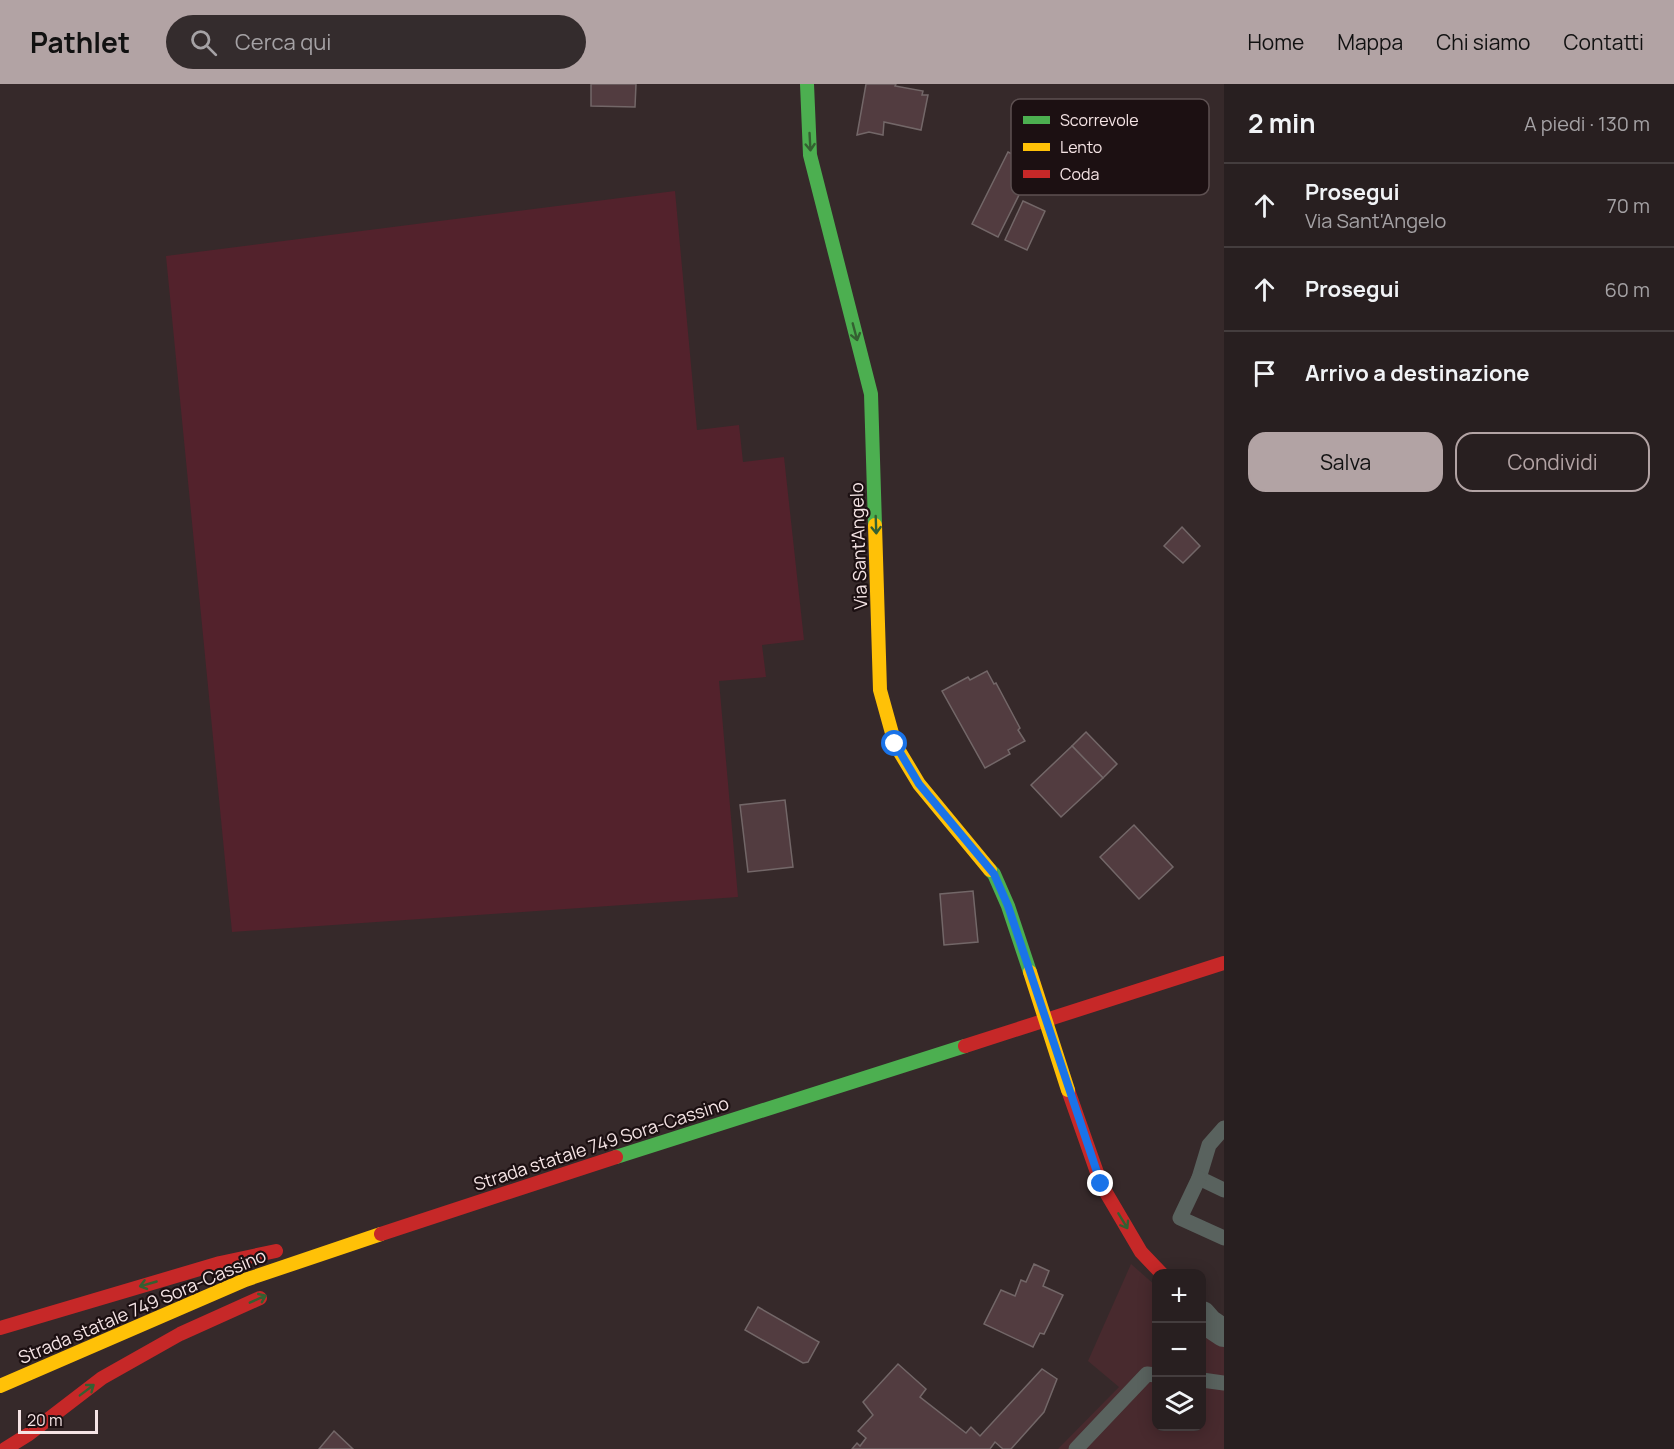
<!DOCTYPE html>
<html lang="it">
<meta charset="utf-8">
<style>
body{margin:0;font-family:Manrope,sans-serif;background:#342c2d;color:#f1f3f6}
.controls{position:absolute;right:18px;bottom:18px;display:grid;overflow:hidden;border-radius:12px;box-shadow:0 3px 15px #0003}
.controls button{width:54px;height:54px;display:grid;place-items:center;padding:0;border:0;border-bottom:2px solid #443d3e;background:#281f20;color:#f1f3f6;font:30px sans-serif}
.scale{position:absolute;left:18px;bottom:15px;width:80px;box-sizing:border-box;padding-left:6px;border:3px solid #f5e4e5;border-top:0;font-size:16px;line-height:21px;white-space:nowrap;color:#f5e4e5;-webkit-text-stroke:4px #1c1012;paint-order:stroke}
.stop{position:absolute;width:18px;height:18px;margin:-14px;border:4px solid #1a73e8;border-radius:50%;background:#fff}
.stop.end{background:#1a73e8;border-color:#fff;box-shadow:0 2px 6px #0008}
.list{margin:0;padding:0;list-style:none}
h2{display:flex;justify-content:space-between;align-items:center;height:78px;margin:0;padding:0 24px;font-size:26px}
h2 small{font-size:20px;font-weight:400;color:#a5a2a5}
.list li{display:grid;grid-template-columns:39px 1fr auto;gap:18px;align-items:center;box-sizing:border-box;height:84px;padding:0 24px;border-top:2px solid #443d3e}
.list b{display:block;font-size:22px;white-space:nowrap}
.list p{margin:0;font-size:20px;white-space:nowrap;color:#a5a2a5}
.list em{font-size:20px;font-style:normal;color:#a5a2a5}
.actions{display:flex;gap:12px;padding:18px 24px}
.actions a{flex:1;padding:14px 0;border:2px solid #b2a3a4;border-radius:18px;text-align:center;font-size:21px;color:#b2a3a4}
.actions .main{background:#b2a3a4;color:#111}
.icon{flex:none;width:33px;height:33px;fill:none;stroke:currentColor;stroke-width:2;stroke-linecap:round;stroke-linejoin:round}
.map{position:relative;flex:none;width:1224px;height:1365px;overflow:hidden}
header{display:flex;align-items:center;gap:36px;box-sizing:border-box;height:84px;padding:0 30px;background:#b2a3a4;color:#111}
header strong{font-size:28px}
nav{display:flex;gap:33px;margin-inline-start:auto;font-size:21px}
.search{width:420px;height:54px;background:#342c2d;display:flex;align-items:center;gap:15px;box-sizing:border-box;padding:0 21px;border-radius:33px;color:#a5a2a5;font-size:22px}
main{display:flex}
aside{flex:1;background:#281f20}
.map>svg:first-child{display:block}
</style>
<header>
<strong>Pathlet</strong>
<div class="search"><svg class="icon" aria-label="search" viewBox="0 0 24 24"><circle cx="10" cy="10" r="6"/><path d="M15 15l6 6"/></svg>Cerca qui</div>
<nav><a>Home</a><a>Mappa</a><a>Chi siamo</a><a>Contatti</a></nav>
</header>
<main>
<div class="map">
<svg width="1224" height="1365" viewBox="0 0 1224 1365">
<rect width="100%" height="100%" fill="#36292a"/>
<!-- built -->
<polygon fill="#482a2e" points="1131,1180 1156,1202 1156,1342 1202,1342 1202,1243 1224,1263 1224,1365 1058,1365 1119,1303 1088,1277"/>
<!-- green -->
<polygon fill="#53222c" points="675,107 697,346 739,341 743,378 784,373 804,556 762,561 766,593 719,597 738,813 232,848 166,172"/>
<!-- building -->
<g fill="#523c40" stroke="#736768" stroke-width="1.5">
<polygon points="591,0 636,0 635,23 591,22"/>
<polygon points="866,0 896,0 895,2 923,7 922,11 928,11 921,46 884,38 883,51 869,48 857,51"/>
<polygon points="1008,68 1034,81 998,153 972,140"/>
<polygon points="1023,117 1045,127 1027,166 1005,156"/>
<polygon points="1182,443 1200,462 1183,479 1164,462"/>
<polygon points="987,587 994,600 996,599 1020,644 1018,646 1025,657 1008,666 1010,670 985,684 942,607 968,593 970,596"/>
<polygon points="1086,648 1117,680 1103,694 1072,662"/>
<polygon points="1072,662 1103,694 1061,733 1031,701"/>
<polygon points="785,716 793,783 748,788 740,721"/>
<polygon points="1134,741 1173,783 1139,815 1100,773"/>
<polygon points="973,807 978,858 944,861 940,810"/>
<polygon points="1034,1180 1049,1187 1043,1202 1063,1211 1044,1250 1040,1249 1033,1263 984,1240 1001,1206 1015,1212 1021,1196 1026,1198"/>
<polygon points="758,1223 819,1258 808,1278 803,1279 745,1246"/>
<polygon points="898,1280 926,1305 920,1313 966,1349 971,1343 980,1352 1042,1285 1057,1295 1044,1328 1011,1365 1003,1365 995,1358 990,1365 852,1365 857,1359 860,1362 866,1354 858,1347 873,1331 863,1318"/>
<polygon points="334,1347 353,1365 319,1365"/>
</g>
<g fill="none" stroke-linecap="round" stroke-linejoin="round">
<!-- lane -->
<g stroke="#59625e" stroke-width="15">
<polyline points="1224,1044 1209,1061 1199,1094 1224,1106"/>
<polyline points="1199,1094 1180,1134 1224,1154"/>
<polyline points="1202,1296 1224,1299"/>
<polyline points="1076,1365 1147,1290 1156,1291"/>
</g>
<!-- street -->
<polyline stroke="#59625e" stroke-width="28" points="1202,1231 1209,1239 1224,1249"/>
<!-- fast -->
<g stroke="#4caf50" stroke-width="14">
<polyline points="807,0 810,71 871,310 875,441"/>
<polyline points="990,786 994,790 1008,822 1030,888"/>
<polyline points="616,1073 965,962"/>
</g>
<!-- slow -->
<g stroke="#ffc107" stroke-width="14">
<polyline points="875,441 880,606 895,660 919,700 990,786"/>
<polyline points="0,1302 245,1196 381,1150"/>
</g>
<!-- jam -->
<g stroke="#c62828" stroke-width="14">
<polyline points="965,962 1224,879"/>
<polyline points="1068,1006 1101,1100 1141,1168 1162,1190"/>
<polyline points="381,1150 616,1073"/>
<polyline points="0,1244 220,1179 276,1167"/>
<polyline points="5,1365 29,1350 102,1294 180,1250 260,1214"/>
</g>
<!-- slow-bridge -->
<polyline stroke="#ffc107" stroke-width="14" points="1030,888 1068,1006"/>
</g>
<!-- one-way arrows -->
<defs><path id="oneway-shaft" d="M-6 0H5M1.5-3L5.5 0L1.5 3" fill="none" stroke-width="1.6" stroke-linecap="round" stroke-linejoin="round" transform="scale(1.5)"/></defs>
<g stroke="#346031">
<use href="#oneway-shaft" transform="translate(810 58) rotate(87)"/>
<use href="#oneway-shaft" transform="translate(855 248) rotate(75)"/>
<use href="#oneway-shaft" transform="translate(876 441) rotate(88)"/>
<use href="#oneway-shaft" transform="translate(1123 1137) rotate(59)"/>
<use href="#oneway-shaft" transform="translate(148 1200) rotate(164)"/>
<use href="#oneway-shaft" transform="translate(258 1215) rotate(-24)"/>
<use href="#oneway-shaft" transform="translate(87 1306) rotate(-37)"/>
</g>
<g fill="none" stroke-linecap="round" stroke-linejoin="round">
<!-- route -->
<polyline stroke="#1a73e8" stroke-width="8" points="895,660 919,700 994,790 1008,822 1101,1100"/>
</g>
<g text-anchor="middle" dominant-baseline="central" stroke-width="4.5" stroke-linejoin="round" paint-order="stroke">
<!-- street labels -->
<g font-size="18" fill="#f5e4e5" stroke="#1c1012">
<text transform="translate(858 462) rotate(-92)">Via Sant'Angelo</text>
<text transform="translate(601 1059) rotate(-18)">Strada statale 749 Sora-Cassino</text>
<text transform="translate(142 1222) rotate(-23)">Strada statale 749 Sora-Cassino</text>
</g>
</g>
<!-- legend -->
<rect x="1011" y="15" width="198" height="96" rx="9" fill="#1c1012" stroke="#5d5051" stroke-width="1.5"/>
<rect x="1023" y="32" width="27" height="8" fill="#4caf50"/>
<rect x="1023" y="59" width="27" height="8" fill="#ffc107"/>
<rect x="1023" y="86" width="27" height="8" fill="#c62828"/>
<g font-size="16" fill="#f5e4e5">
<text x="1060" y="42">Scorrevole</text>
<text x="1060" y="69">Lento</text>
<text x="1060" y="96">Coda</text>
</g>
</svg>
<div class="controls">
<button>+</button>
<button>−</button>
<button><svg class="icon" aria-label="layers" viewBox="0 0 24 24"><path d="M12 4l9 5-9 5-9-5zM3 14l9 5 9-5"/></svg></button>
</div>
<div class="scale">20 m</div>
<div class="stop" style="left:895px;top:660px"></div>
<div class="stop end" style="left:1101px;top:1100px"></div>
</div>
<aside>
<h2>2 min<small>A piedi · 130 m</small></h2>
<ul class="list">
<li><svg class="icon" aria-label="ahead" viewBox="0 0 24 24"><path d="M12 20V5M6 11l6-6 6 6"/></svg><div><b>Prosegui</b><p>Via Sant'Angelo</p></div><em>70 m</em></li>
<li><svg class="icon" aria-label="ahead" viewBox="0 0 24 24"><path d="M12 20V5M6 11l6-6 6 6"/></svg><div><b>Prosegui</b></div><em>60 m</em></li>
<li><svg class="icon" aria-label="arrive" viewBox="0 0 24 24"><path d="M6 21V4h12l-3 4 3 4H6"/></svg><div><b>Arrivo a destinazione</b></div></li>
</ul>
<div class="actions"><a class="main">Salva</a><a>Condividi</a></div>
</aside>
</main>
